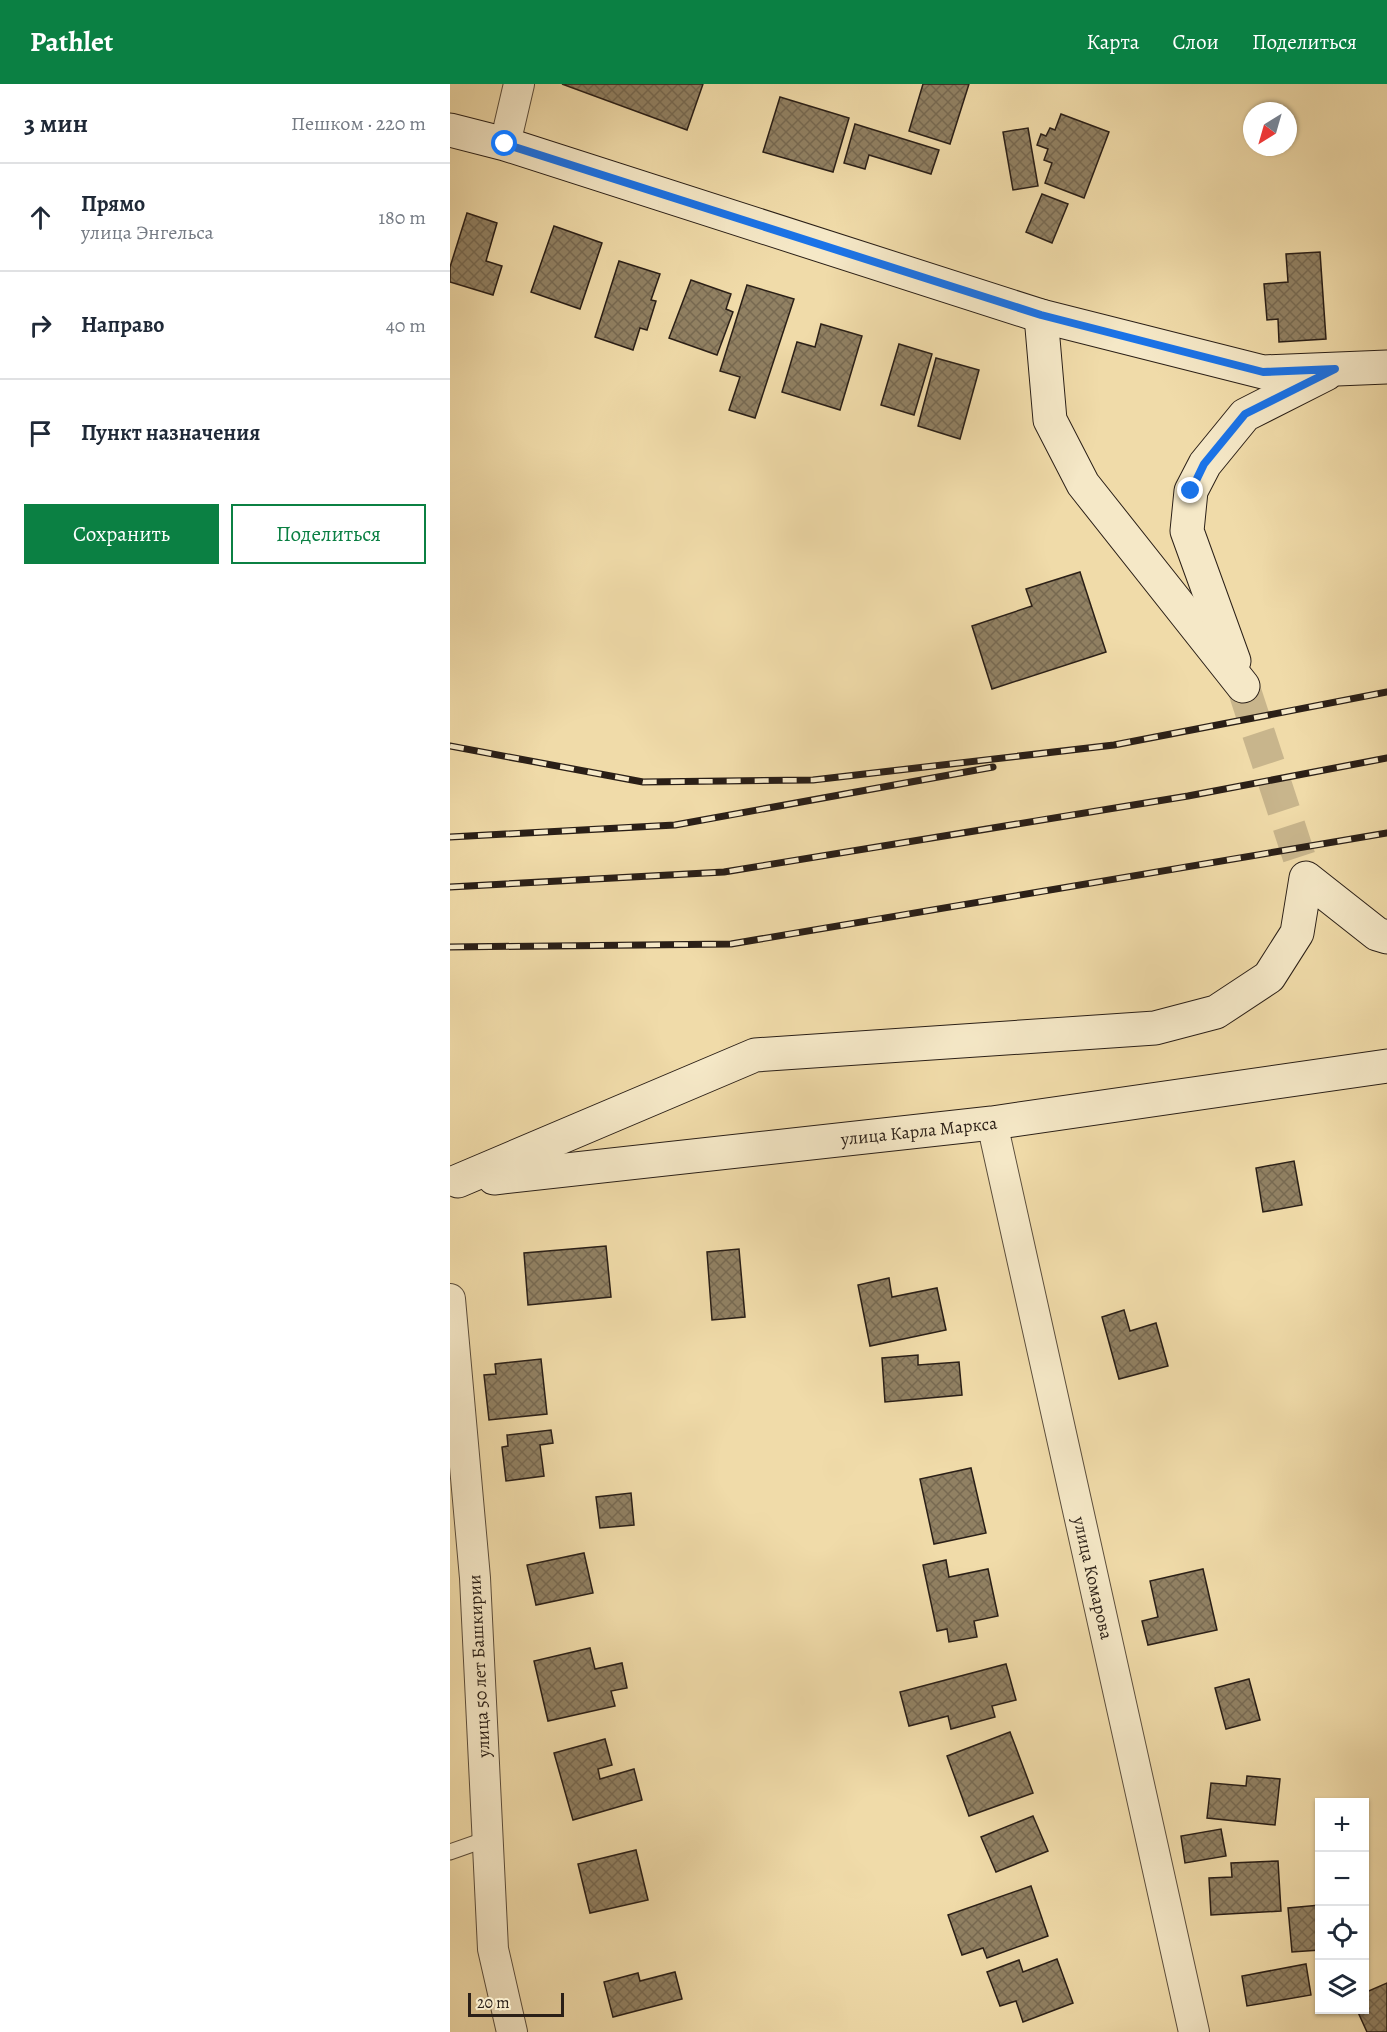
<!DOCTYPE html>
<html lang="ru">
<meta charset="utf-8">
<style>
body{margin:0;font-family:Alegreya,serif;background:#f6f6f7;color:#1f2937}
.controls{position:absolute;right:18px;bottom:18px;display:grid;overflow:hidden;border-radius:0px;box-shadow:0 2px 4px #0004}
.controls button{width:54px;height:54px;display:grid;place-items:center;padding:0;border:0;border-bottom:2px solid #e0e1e3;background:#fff;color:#1f2937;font:30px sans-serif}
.compass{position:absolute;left:793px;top:18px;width:54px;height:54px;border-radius:50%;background:#fff;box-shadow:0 2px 4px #0004;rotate:217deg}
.scale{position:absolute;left:18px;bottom:15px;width:96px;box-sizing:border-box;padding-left:6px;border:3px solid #2a1f17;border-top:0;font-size:16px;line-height:21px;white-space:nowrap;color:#2a1f17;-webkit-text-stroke:4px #f5e8c7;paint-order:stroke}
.stop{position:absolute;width:18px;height:18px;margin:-14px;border:4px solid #1a73e8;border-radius:50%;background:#fff}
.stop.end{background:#1a73e8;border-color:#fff;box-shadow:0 2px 6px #0008}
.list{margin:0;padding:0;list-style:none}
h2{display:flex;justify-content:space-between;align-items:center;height:78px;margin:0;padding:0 24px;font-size:26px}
h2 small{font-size:20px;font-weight:400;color:#747a83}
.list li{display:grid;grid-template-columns:39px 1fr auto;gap:18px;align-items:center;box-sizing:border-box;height:108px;padding:0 24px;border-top:2px solid #e0e1e3}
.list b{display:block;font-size:22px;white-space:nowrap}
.list p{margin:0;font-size:20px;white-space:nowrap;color:#747a83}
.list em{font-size:20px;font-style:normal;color:#747a83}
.actions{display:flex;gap:12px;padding:18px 24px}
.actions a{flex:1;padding:14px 0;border:2px solid #0b8043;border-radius:0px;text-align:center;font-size:21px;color:#0b8043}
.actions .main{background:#0b8043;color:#fff}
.icon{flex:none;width:33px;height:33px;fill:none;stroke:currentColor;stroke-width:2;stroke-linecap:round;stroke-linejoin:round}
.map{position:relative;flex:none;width:937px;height:1948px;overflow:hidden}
header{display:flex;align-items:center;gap:36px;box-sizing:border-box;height:84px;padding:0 30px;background:#0b8043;color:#fff}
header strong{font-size:28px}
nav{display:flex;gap:33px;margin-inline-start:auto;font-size:21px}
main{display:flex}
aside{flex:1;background:#fff}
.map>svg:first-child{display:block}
</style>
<header>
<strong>Pathlet</strong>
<nav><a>Карта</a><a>Слои</a><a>Поделиться</a></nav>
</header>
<main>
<aside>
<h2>3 мин<small>Пешком · 220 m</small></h2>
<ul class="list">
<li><svg class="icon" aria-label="ahead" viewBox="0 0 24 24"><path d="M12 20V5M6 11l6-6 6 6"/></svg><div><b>Прямо</b><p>улица Энгельса</p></div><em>180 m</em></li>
<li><svg class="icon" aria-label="right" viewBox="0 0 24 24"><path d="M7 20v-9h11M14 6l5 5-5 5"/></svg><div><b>Направо</b></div><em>40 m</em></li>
<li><svg class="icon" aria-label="arrive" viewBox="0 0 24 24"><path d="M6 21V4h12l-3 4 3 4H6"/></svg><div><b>Пункт назначения</b></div></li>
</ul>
<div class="actions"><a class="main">Сохранить</a><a>Поделиться</a></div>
</aside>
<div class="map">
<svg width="937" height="1948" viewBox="0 0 937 1948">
<defs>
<pattern id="building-cross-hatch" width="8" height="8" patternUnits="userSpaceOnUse" patternTransform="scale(1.5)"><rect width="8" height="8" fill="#918163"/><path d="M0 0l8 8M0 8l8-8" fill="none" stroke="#776951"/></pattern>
</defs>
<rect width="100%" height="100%" fill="#f0dba9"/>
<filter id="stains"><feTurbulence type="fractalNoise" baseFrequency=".00333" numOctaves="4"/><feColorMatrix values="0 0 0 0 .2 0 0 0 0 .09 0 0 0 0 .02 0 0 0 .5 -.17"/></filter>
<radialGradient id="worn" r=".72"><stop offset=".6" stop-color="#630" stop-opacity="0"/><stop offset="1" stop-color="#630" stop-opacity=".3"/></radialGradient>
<!-- building -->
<g fill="url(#building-cross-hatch)" stroke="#2a1f17" stroke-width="1.5">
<polygon points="112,0 253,0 237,46"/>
<polygon points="473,0 519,0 500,60 459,47"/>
<polygon points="330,13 399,34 383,88 313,68"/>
<polygon points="611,30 659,48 634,114 595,99 602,79 594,76 598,65 587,61 591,50 596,52 600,44 605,46"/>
<polygon points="405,40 489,66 481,90 419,71 415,85 394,79"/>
<polygon points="578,44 588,102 563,106 553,48"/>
<polygon points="592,110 618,120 602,159 576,148"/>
<polygon points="17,129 47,139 36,177 52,182 43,211 0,198 0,183"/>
<polygon points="104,142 152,159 130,225 81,208"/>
<polygon points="870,168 876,255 829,258 828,235 817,236 814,200 838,198 836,170"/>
<polygon points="169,177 210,190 201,216 206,217 197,246 190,244 183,266 145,253"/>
<polygon points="241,196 281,210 276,225 283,228 267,271 219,254"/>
<polygon points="297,201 344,215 305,334 279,326 290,293 270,287"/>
<polygon points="371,240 412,252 390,326 332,308 347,258 365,263"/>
<polygon points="449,260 482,270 464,331 431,321"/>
<polygon points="486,274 529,286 510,355 468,342"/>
<polygon points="630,488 656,568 542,605 522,542 582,522 576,505"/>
<polygon points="844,1077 852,1121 813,1128 806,1084"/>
<polygon points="156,1162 161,1213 78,1221 74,1169"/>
<polygon points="289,1165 295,1233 262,1236 257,1168"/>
<polygon points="439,1194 442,1213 487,1204 496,1246 420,1262 408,1201"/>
<polygon points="674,1226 680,1247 706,1239 718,1282 669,1295 652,1233"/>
<polygon points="468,1271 468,1281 509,1278 512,1311 435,1318 432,1274"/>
<polygon points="91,1275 97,1330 39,1336 34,1291 46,1290 45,1280"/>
<polygon points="101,1346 103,1359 90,1361 94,1392 56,1397 52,1363 58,1362 57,1351"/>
<polygon points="521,1384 536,1449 484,1460 470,1395"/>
<polygon points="181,1409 184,1441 150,1444 146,1413"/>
<polygon points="134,1469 143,1509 86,1521 77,1481"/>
<polygon points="496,1476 499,1493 538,1485 548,1532 524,1537 527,1553 499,1558 497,1545 487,1547 473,1481"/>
<polygon points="753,1485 767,1546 698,1561 692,1537 708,1533 700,1497"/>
<polygon points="140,1564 145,1585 172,1579 177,1604 161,1607 165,1622 98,1637 84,1577"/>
<polygon points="556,1580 566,1616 542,1622 545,1633 501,1645 498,1632 459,1642 450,1608"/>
<polygon points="799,1595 810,1636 776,1645 765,1604"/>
<polygon points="560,1648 583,1709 519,1732 497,1672"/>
<polygon points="155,1655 162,1681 148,1685 150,1695 184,1685 192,1716 123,1736 104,1669"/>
<polygon points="797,1692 830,1695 825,1741 757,1734 761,1699 796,1702"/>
<polygon points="583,1732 598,1767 546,1788 531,1753"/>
<polygon points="771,1745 776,1772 735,1779 731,1752"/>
<polygon points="186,1766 198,1816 140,1829 128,1780"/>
<polygon points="828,1777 831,1827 761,1831 759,1794 782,1793 781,1779"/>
<polygon points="581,1802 598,1852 537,1874 533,1864 512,1871 498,1831"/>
<polygon points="870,1821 870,1866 842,1868 838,1824"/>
<polygon points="607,1875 623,1919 573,1938 566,1917 550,1922 537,1888 569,1876 573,1888"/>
<polygon points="856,1880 861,1911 797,1922 792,1892"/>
<polygon points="225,1888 232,1915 163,1933 154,1898 188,1889 190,1897"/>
<polygon points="937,1899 937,1948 917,1948 907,1926 914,1926 914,1909"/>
</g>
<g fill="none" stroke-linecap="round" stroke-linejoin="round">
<!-- secondary-tunnel -->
<polyline stroke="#c8b58c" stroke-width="33" stroke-dasharray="33 16" stroke-linecap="butt" points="793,602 856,794"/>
<defs>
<polyline id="lane" points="0,1768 37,1755"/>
<g id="street">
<polyline points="55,60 69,0"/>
<polyline points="542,1039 744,1948"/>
<polyline points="0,1215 25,1494 43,1865 62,1948"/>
</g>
<g id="secondary">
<polyline points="0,46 55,60 591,232 813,288 937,283"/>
<polyline points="591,232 600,336 633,400 793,602"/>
<polyline points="784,577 737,447 741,407 755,380 795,331 876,290"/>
<polyline points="44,1094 542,1039 937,982"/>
<polyline points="8,1097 305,971 705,944 766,928 819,893 847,849 856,794 927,850 937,853"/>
</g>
</defs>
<!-- lane casing -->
<use href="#lane" stroke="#5c4e3c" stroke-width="17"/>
<!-- street casing -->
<use href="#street" stroke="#5c4e3c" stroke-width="32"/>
<!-- secondary casing -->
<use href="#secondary" stroke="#2a1f17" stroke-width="35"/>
<!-- lane -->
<use href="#lane" stroke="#f5e8c7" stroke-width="15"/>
<!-- street -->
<use href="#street" stroke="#f5e8c7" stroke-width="30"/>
<!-- secondary -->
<use href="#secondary" stroke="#f5e8c7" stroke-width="33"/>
<defs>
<g id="rail">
<polyline points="0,662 193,698 363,696 664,661 937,608"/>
<polyline points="0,753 225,741 543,683"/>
<polyline points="0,803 274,788 738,712 937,674"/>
<polyline points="0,863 281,860 937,749"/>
</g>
</defs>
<!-- rail casing -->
<use href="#rail" stroke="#2a1f17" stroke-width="7"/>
<!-- rail -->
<use href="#rail" stroke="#f5e8c7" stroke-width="4.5" stroke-dasharray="14" stroke-linecap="butt"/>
</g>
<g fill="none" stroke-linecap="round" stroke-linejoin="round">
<!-- route -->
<polyline stroke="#1a73e8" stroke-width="8" points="55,60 591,231 813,288 885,285 795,330 754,380 741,407"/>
</g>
<g text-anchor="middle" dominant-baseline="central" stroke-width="5" stroke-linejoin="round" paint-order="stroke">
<!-- street labels -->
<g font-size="18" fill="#2a1f17" stroke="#f5e8c7">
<text transform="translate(469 1047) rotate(-6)">улица Карла Маркса</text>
<text transform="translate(643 1494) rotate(77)">улица Комарова</text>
<text transform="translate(29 1582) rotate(-93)">улица 50 лет Башкирии</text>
</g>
</g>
<rect width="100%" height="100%" filter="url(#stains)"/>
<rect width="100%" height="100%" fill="url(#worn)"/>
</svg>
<div class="controls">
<button>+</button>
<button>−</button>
<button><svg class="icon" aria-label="locate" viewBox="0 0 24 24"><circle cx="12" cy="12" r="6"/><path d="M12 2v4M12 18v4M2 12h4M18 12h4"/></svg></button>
<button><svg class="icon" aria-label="layers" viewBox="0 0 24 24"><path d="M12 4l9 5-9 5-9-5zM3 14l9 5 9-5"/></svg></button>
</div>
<svg class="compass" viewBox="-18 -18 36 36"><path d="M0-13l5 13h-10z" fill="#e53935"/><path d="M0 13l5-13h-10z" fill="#747a83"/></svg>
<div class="scale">20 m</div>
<div class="stop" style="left:55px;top:60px"></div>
<div class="stop end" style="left:741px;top:407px"></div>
</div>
</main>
